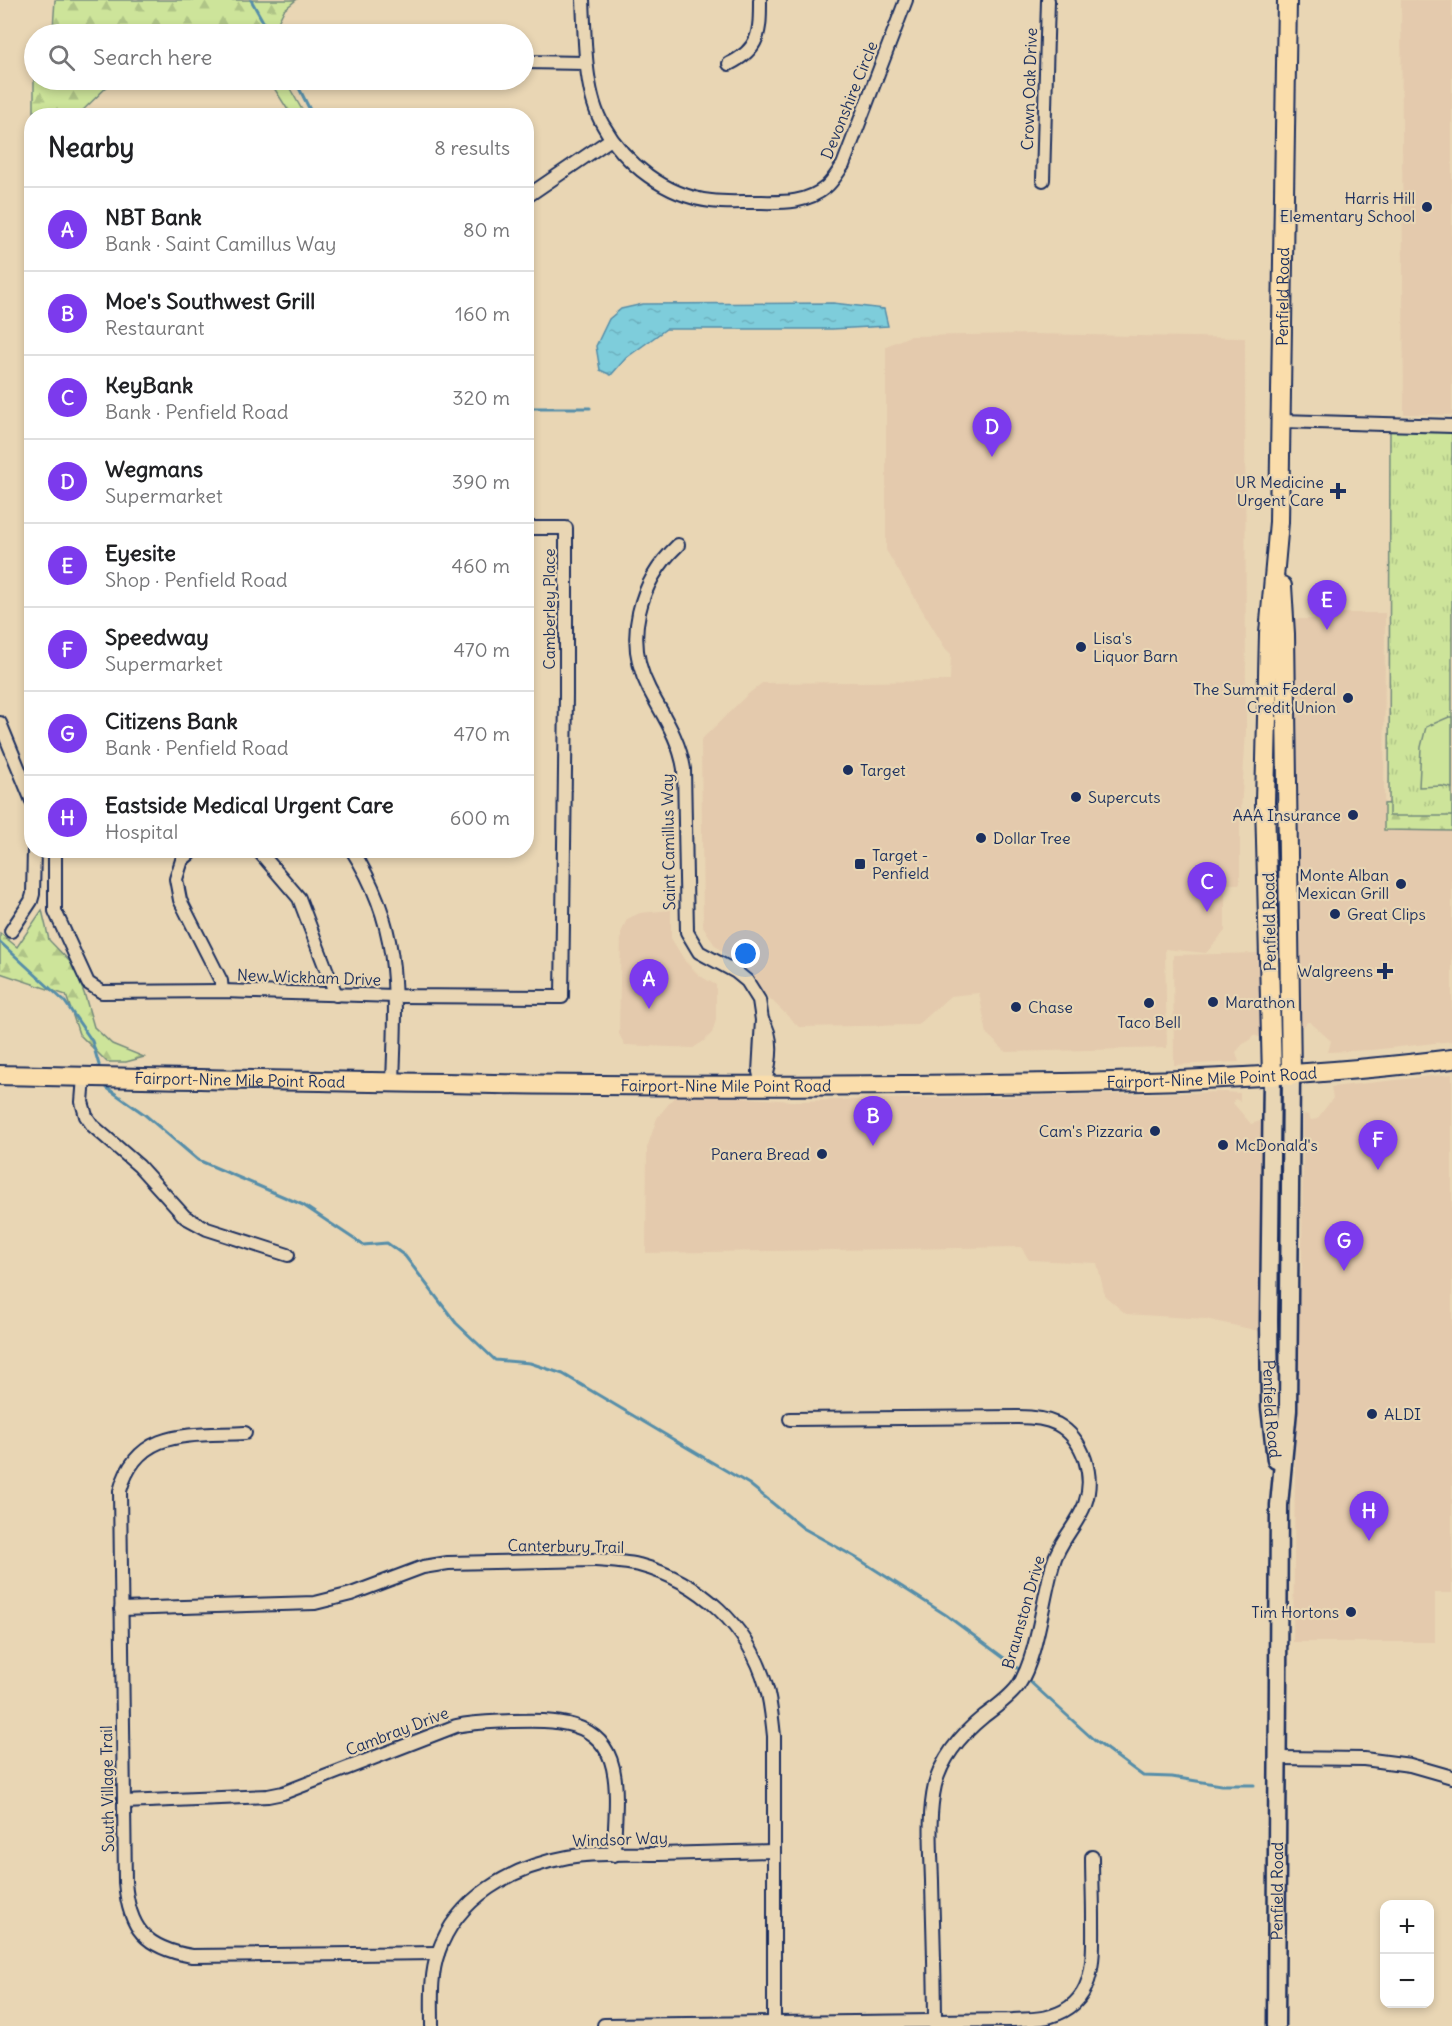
<!DOCTYPE html>
<meta charset="utf-8">
<style>
body{margin:0;font-family:Delius,sans-serif;background:#f2f2f2;color:#202124}
.controls{position:absolute;right:18px;bottom:18px;display:grid;overflow:hidden;border-radius:12px;box-shadow:0 3px 9px #0003}
.controls button{width:54px;height:54px;display:grid;place-items:center;padding:0;border:0;border-bottom:2px solid #e0e0e0;background:#fff;color:#202124;font:30px sans-serif}
.you{position:absolute;left:746px;top:954px;width:21px;height:21px;margin:-15px;border:4px solid #fff;border-radius:50%;background:#1a73e8;box-shadow:0 0 0 9px #1a73e833}
.badge{display:grid;place-items:center;width:39px;height:39px;border-radius:50%;background:#7c3aed;color:#fff;font-size:20px;font-weight:700}
.pin{position:absolute;translate:-50% -50px;filter:drop-shadow(0 2px 3px #0008)}
.pin::after{content:'';position:absolute;top:32px;width:21px;height:18px;background:inherit;clip-path:polygon(0 0,100% 0,50% 100%)}
.list{margin:0;padding:0;list-style:none}
h2{display:flex;justify-content:space-between;align-items:center;height:78px;margin:0;padding:0 24px;font-size:26px}
h2 small{font-size:20px;font-weight:400;color:#757577}
.list li{display:grid;grid-template-columns:39px 1fr auto;gap:18px;align-items:center;box-sizing:border-box;height:84px;padding:0 24px;border-top:2px solid #e0e0e0}
.list b{display:block;font-size:22px;white-space:nowrap}
.list p{margin:0;font-size:20px;white-space:nowrap;color:#757577}
.list em{font-size:20px;font-style:normal;color:#757577}
.icon{flex:none;width:33px;height:33px;fill:none;stroke:currentColor;stroke-width:2;stroke-linecap:round;stroke-linejoin:round}
.map{position:relative;flex:none;width:1452px;height:2026px;overflow:hidden}
.search{position:absolute;background:#fff;box-shadow:0 3px 9px #0003;left:24px;top:24px;width:510px;height:66px;display:flex;align-items:center;gap:15px;box-sizing:border-box;padding:0 21px;border-radius:33px;color:#757577;font-size:22px}
.panel{position:absolute;background:#fff;box-shadow:0 3px 9px #0003;left:24px;top:108px;width:510px;height:750px;border-radius:24px}
.map>svg:first-child{display:block}
</style>
<div class="map">
<svg width="1452" height="2026" viewBox="0 0 1452 2026">
<defs>
<pattern id="forest-firs" width="22" height="20" patternUnits="userSpaceOnUse" patternTransform="scale(1.5)"><rect width="22" height="20" fill="#cde49a"/><path d="M5 1l3.5 6h-7zM16 11l3.5 6h-7z" fill="#afc487"/></pattern>
<pattern id="park-tufts" width="24" height="20" patternUnits="userSpaceOnUse" patternTransform="scale(1.5)"><rect width="24" height="20" fill="#cde49a"/><path d="M3 7l-1-3M5 7V3M7 7l1-3M15 17l-1-3M17 17v-4M19 17l1-3" fill="none" stroke="#afc487"/></pattern>
<pattern id="water-ripples" width="26" height="14" patternUnits="userSpaceOnUse" patternTransform="scale(1.5)"><rect width="26" height="14" fill="#7ecddb"/><path d="M2 4q2-2 4 0t4 0M15 11q2-2 4 0t4 0" fill="none" stroke="#6cb0be"/></pattern>
</defs>
<rect width="100%" height="100%" fill="#e9d6b4"/>
<filter id="ink" filterUnits="userSpaceOnUse"><feTurbulence type="fractalNoise" baseFrequency=".0167" numOctaves="2"/><feDisplacementMap in="SourceGraphic" scale="12" xChannelSelector="R" yChannelSelector="G"/><feConvolveMatrix kernelMatrix="1 2 1 2 8 2 1 2 1" color-interpolation-filters="sRGB"/></filter>
<g filter="url(#ink)">
<!-- built -->
<g fill="#e4caad">
<polygon points="1401,0 1452,0 1452,415 1404,414"/>
<polygon points="1032,334 1245,338 1246,731 1240,827 1240,884 1225,884 1225,931 1206,953 1165,949 1167,1048 1006,1052 987,1034 979,993 950,996 918,1025 799,1027 714,944 703,926 701,740 747,695 762,683 950,681 951,654 945,648 886,550 886,346 910,336"/>
<polygon points="1339,613 1385,613 1384,830 1452,831 1452,1041 1371,1050 1328,1052 1331,1041 1310,1022 1307,1022 1304,1026 1298,1027 1292,619 1331,619 1339,616"/>
<polygon points="671,910 671,938 685,961 700,976 716,985 716,1020 712,1033 704,1041 693,1048 625,1045 619,1034 621,933 627,919 640,913"/>
<polygon points="1262,953 1262,1038 1253,1035 1249,1041 1243,1044 1236,1052 1239,1062 1174,1065 1173,955"/>
<polygon points="1452,1074 1452,1593 1435,1593 1435,1642 1293,1642 1297,1298 1302,1267 1303,1114 1309,1115 1310,1119 1312,1120 1317,1119 1333,1098 1331,1087"/>
<polygon points="1223,1092 1240,1093 1240,1101 1235,1099 1233,1103 1251,1124 1263,1120 1263,1332 1206,1319 1126,1314 1105,1296 1097,1263 1029,1260 1021,1247 646,1253 647,1148 657,1118 675,1096 737,1097 791,1101"/>
</g>
<!-- forest -->
<g fill="url(#forest-firs)" stroke="#748a7c" stroke-width="1.5">
<polygon points="55,0 296,0 284,10 272,34 50,34 53,28"/>
<polygon points="34,66 34,80 114,80 78,115 34,115"/>
<polygon points="269,80 285,80 305,115 291,115"/>
<polygon points="1452,798 1452,831 1384,830 1384,804"/>
<polygon points="42,910 49,940 74,966 85,996 94,1027 112,1044 144,1057 126,1062 107,1062 79,1034 66,995 0,973 0,933 17,947"/>
</g>
<!-- park -->
<polygon fill="url(#park-tufts)" stroke="#748a7c" stroke-width="1.5" points="1390,430 1452,430 1452,816 1389,816"/>
<!-- pitch -->
<polygon fill="#cde49a" stroke="#748a7c" stroke-width="1.5" points="1449,717 1452,717 1452,788 1442,786 1419,787 1421,747 1426,727"/>
<!-- water -->
<polygon fill="url(#water-ripples)" stroke="#568ea9" stroke-width="1.5" points="833,303 884,309 888,326 832,329 666,329 626,358 611,375 600,370 596,346 609,319 621,309 643,304"/>
<g fill="none" stroke-linecap="round" stroke-linejoin="round">
<!-- stream -->
<g stroke="#568ea9" stroke-width="3">
<polyline points="251,0 270,34"/>
<polyline points="295,80 313,116"/>
<polyline points="526,408 590,408"/>
<polyline points="0,942 65,1002 92,1041 99,1065"/>
<polyline points="107,1088 144,1114 198,1160 303,1205 363,1245 387,1243 405,1256 456,1323 495,1360 530,1363 563,1374 708,1460 749,1484 803,1528 860,1560 946,1615 1020,1670"/>
<polyline points="1027,1679 1094,1740 1143,1776 1172,1777 1221,1785 1254,1785"/>
</g>
<defs>
<g id="street">
<path d="M 583,0 C 585,37 584,93 603,125 C 625,164 666,196 711,201 C 725,203 739,202 752,202 C 778,202 805,205 826,187 C 833,181 838,172 843,165 L 906,0"/>
<polyline points="524,62 586,63"/>
<path d="M 729,64 C 760,49 760,32 760,0"/>
<polyline points="1043,180 1048,0"/>
<polyline points="526,197 611,139"/>
<polyline points="1281,421 1452,426"/>
<path d="M 678,545 C 639,582 623,639 649,689 C 663,716 679,738 684,769 L 687,932 L 699,952 L 736,972 L 747,981 L 759,1000 L 762,1020 L 759,1072 L 763,1087"/>
<polyline points="0,723 32,801"/>
<polyline points="55,850 55,911 88,983 102,992 222,991 396,996 562,997 566,694 566,528 526,528"/>
<polyline points="194,850 182,860 176,879 180,900 221,981 222,991"/>
<polyline points="258,850 299,898 336,995"/>
<path d="M 352,850 C 402,928 396,994 393,1082"/>
<polyline points="11,931 31,901 33,894 34,850"/>
<path d="M 762,1020 C 775,1037 770,1065 764,1085"/>
<polyline points="84,1077 82,1102 86,1116 93,1126 139,1166 185,1217 207,1229 288,1255"/>
<path d="M 790,1419 L 1018,1417 C 1031,1417 1045,1418 1057,1424 C 1084,1439 1095,1476 1085,1504 C 1077,1526 1059,1541 1053,1564 C 1043,1597 1037,1659 1018,1686 C 1009,1698 996,1707 984,1716 C 962,1734 942,1757 935,1785 C 928,1816 931,1849 932,1881 C 933,1929 935,1978 935,2026"/>
<path d="M 245,1433 C 191,1436 137,1427 120,1491 L 125,1882 C 129,1929 145,1948 192,1956 L 438,1953"/>
<path d="M 121,1609 L 315,1603 L 351,1594 L 423,1567 L 448,1563 L 594,1560 C 609,1561 625,1562 639,1565 C 699,1581 749,1626 766,1686 C 771,1702 772,1719 774,1736 L 774,2023"/>
<polyline points="1279,1758 1364,1759 1410,1765 1452,1777"/>
<path d="M 124,1802 L 268,1796 L 283,1793 L 456,1726 C 475,1722 493,1722 511,1721 C 551,1720 602,1718 613,1768 C 619,1795 614,1827 614,1855"/>
<path d="M 604,2025 L 1013,2020 C 1026,2019 1039,2020 1051,2016 C 1097,2003 1093,1957 1093,1918 C 1093,1898 1092,1878 1092,1857"/>
<path d="M 432,2026 C 432,2002 430,1976 438,1953 C 457,1897 512,1867 568,1857 C 597,1852 629,1854 659,1854 C 697,1853 735,1852 774,1851"/>
</g>
<g id="secondary">
<path id="s1" d="M 1272,1076 L 1269,1321 L 1270,1407 L 1276,1460"/>
<path id="s2" d="M 1276,2026 L 1279,1505 L 1288,1410 L 1291,1076"/>
</g>
<g id="primary">
<polyline points="1282,586 1285,634 1291,1076"/>
<path id="s3" d="M 0,1075 C 302,1081 604,1088 905,1085 C 1088,1083 1271,1082 1452,1059"/>
<path id="s4" d="M 1272,1076 L 1265,802 L 1269,633 L 1279,522 L 1287,0"/>
</g>
</defs>
<!-- street casing -->
<use href="#street" stroke="#1b2f5e" stroke-width="16"/>
<!-- secondary casing -->
<use href="#secondary" stroke="#1b2f5e" stroke-width="21"/>
<!-- primary casing -->
<use href="#primary" stroke="#1b2f5e" stroke-width="22"/>
<!-- street -->
<use href="#street" stroke="#e9d6b4" stroke-width="12"/>
<!-- secondary -->
<use href="#secondary" stroke="#e9d6b4" stroke-width="16"/>
<!-- primary -->
<use href="#primary" stroke="#faddab" stroke-width="18"/>
</g>
</g>
<!-- markers -->
<g fill="#1b2f5e" stroke="#e9d6b4" stroke-width="2">
<circle cx="1427" cy="207" r="6"/>
<path d="M1335 482h6v6h6v6h-6v6h-6v-6h-6v-6h6z"/>
<circle cx="1081" cy="647" r="6"/>
<circle cx="1348" cy="698" r="6"/>
<circle cx="848" cy="770" r="6"/>
<circle cx="1076" cy="797" r="6"/>
<circle cx="1353" cy="815" r="6"/>
<circle cx="981" cy="838" r="6"/>
<rect x="854" y="858" width="12" height="12" rx="3"/>
<circle cx="1401" cy="884" r="6"/>
<circle cx="1335" cy="914" r="6"/>
<path d="M1382 962h6v6h6v6h-6v6h-6v-6h-6v-6h6z"/>
<circle cx="1213" cy="1002" r="6"/>
<circle cx="1149" cy="1003" r="6"/>
<circle cx="1016" cy="1007" r="6"/>
<circle cx="1155" cy="1131" r="6"/>
<circle cx="1223" cy="1145" r="6"/>
<circle cx="822" cy="1154" r="6"/>
<circle cx="1372" cy="1414" r="6"/>
<circle cx="1351" cy="1612" r="6"/>
</g>
<g text-anchor="middle" dominant-baseline="central" stroke-width="4.5" stroke-linejoin="round" paint-order="stroke">
<!-- street labels -->
<g font-size="16" fill="#1b2f5e" stroke="#e9d6b4">
<text transform="translate(1029 89) rotate(-88)">Crown Oak Drive</text>
<text transform="translate(849 100) rotate(-68)">Devonshire Circle</text>
<text stroke="none"><textPath href="#s4" startOffset="780">Penfield Road</textPath></text>
<text transform="translate(549 609) rotate(-90)">Camberley Place</text>
<text transform="translate(668 842) rotate(-91)">Saint Camillus Way</text>
<text transform="translate(1269 922) rotate(-91)">Penfield Road</text>
<text transform="translate(309 977) rotate(2)">New Wickham Drive</text>
<text stroke="none"><textPath href="#s3" startOffset="1212">Fairport-Nine Mile Point Road</textPath></text>
<text stroke="none"><textPath href="#s3" startOffset="240">Fairport-Nine Mile Point Road</textPath></text>
<text stroke="none"><textPath href="#s3" startOffset="726">Fairport-Nine Mile Point Road</textPath></text>
<text stroke="none"><textPath href="#s1" startOffset="333">Penfield Road</textPath></text>
<text transform="translate(566 1546) rotate(1)">Canterbury Trail</text>
<text transform="translate(1023 1612) rotate(-74)">Braunston Drive</text>
<text transform="translate(397 1731) rotate(-21)">Cambray Drive</text>
<text transform="translate(107 1789) rotate(-91)">South Village Trail</text>
<text transform="translate(620 1839) rotate(-2)">Windsor Way</text>
<text stroke="none"><textPath href="#s2" startOffset="135">Penfield Road</textPath></text>
</g>
<!-- poi labels -->
<g font-size="16" fill="#1b2f5e" stroke="#e9d6b4" text-anchor="start">
<text x="1415" y="198" text-anchor="end">Harris Hill<tspan x="1415" dy="18">Elementary School</tspan></text>
<text x="1324" y="482" text-anchor="end">UR Medicine<tspan x="1324" dy="18">Urgent Care</tspan></text>
<text x="1093" y="638">Lisa's<tspan x="1093" dy="18">Liquor Barn</tspan></text>
<text x="1336" y="689" text-anchor="end">The Summit Federal<tspan x="1336" dy="18">Credit Union</tspan></text>
<text x="860" y="770">Target</text>
<text x="1088" y="797">Supercuts</text>
<text x="1341" y="815" text-anchor="end">AAA Insurance</text>
<text x="993" y="838">Dollar Tree</text>
<text x="872" y="855">Target -<tspan x="872" dy="18">Penfield</tspan></text>
<text x="1389" y="875" text-anchor="end">Monte Alban<tspan x="1389" dy="18">Mexican Grill</tspan></text>
<text x="1347" y="914">Great Clips</text>
<text x="1373" y="971" text-anchor="end">Walgreens</text>
<text x="1225" y="1002">Marathon</text>
<text x="1028" y="1007">Chase</text>
<text x="1149" y="1022" text-anchor="middle">Taco Bell</text>
<text x="1143" y="1131" text-anchor="end">Cam's Pizzaria</text>
<text x="1235" y="1145">McDonald's</text>
<text x="810" y="1154" text-anchor="end">Panera Bread</text>
<text x="1384" y="1414">ALDI</text>
<text x="1339" y="1612" text-anchor="end">Tim Hortons</text>
</g>
</g>
</svg>
<div class="controls">
<button>+</button>
<button>−</button>
</div>
<div class="you"></div>
<div class="pin badge" style="left:649px;top:1009px">A</div>
<div class="pin badge" style="left:873px;top:1146px">B</div>
<div class="pin badge" style="left:1207px;top:912px">C</div>
<div class="pin badge" style="left:992px;top:457px">D</div>
<div class="pin badge" style="left:1327px;top:630px">E</div>
<div class="pin badge" style="left:1378px;top:1170px">F</div>
<div class="pin badge" style="left:1344px;top:1271px">G</div>
<div class="pin badge" style="left:1369px;top:1541px">H</div>
<div class="search"><svg class="icon" aria-label="search" viewBox="0 0 24 24"><circle cx="10" cy="10" r="6"/><path d="M15 15l6 6"/></svg>Search here</div>
<section class="panel">
<h2>Nearby<small>8 results</small></h2>
<ul class="list">
<li><span class="badge">A</span><div><b>NBT Bank</b><p>Bank · Saint Camillus Way</p></div><em>80 m</em></li>
<li><span class="badge">B</span><div><b>Moe's Southwest Grill</b><p>Restaurant</p></div><em>160 m</em></li>
<li><span class="badge">C</span><div><b>KeyBank</b><p>Bank · Penfield Road</p></div><em>320 m</em></li>
<li><span class="badge">D</span><div><b>Wegmans</b><p>Supermarket</p></div><em>390 m</em></li>
<li><span class="badge">E</span><div><b>Eyesite</b><p>Shop · Penfield Road</p></div><em>460 m</em></li>
<li><span class="badge">F</span><div><b>Speedway</b><p>Supermarket</p></div><em>470 m</em></li>
<li><span class="badge">G</span><div><b>Citizens Bank</b><p>Bank · Penfield Road</p></div><em>470 m</em></li>
<li><span class="badge">H</span><div><b>Eastside Medical Urgent Care</b><p>Hospital</p></div><em>600 m</em></li>
</ul>
</section>
</div>
